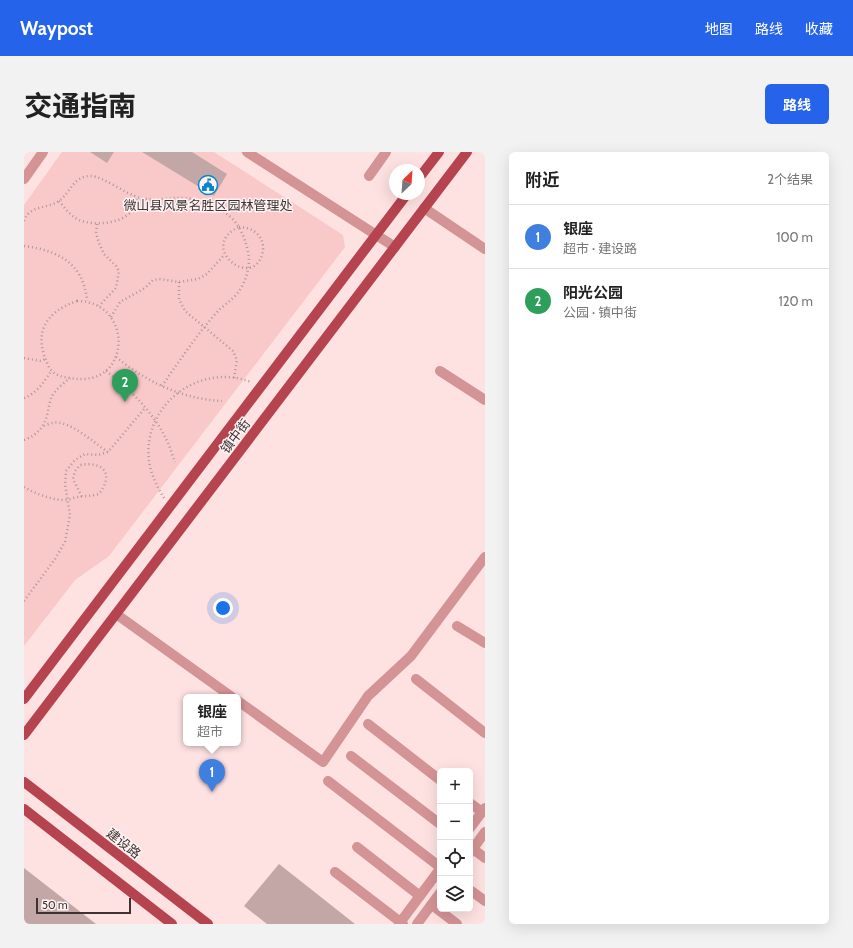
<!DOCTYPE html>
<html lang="zh">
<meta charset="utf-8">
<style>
body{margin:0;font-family:Cabin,"Noto Sans SC",sans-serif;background:#f2f2f2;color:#222}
.controls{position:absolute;right:12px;bottom:12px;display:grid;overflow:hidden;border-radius:6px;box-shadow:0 4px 16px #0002}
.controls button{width:36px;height:36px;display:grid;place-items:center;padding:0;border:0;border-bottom:1px solid #e0e0e0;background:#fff;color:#222;font:20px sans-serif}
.compass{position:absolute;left:365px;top:12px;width:36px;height:36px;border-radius:50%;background:#fff;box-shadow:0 4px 16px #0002;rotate:25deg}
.scale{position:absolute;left:12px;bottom:10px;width:95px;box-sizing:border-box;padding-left:4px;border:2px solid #3e3333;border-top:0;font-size:11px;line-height:14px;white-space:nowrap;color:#3e3333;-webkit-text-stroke:3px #fff3f3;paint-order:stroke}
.you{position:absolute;left:199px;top:456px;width:14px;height:14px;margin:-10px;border:3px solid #fff;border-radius:50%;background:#1a73e8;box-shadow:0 0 0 6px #1a73e833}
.badge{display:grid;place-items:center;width:26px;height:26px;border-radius:50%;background:#2563eb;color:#fff;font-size:13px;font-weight:700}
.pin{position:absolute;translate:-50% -33px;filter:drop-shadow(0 1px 2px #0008)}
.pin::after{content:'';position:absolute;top:21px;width:14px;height:12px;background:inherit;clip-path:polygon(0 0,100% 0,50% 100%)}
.popup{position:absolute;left:159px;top:542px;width:58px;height:52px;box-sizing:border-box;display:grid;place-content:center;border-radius:6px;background:#fff;filter:drop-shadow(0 1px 3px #0005);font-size:13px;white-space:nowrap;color:#767676}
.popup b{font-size:15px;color:#222}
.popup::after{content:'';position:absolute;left:50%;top:100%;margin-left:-8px;border:8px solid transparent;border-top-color:#fff}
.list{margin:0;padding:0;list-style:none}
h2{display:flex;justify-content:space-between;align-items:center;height:52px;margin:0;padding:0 16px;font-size:17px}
h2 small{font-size:13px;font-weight:400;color:#767676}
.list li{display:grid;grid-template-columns:26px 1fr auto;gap:12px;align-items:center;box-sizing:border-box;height:64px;padding:0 16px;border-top:1px solid #e0e0e0}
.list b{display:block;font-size:15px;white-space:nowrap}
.list p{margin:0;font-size:13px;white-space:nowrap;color:#767676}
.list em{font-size:13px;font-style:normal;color:#767676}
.icon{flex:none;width:22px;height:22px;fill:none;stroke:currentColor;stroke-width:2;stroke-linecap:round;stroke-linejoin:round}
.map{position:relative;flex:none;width:461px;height:772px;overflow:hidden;border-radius:6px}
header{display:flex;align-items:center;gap:24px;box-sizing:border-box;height:56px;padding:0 20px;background:#2563eb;color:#fff}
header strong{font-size:19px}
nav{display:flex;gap:22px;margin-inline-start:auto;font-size:14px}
.intro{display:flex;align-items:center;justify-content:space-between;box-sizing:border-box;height:96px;padding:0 24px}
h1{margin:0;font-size:28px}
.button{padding:10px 18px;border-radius:6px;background:#2563eb;color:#fff;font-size:14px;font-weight:700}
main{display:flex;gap:24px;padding:0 24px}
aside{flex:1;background:#fff;border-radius:6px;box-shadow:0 4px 16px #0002}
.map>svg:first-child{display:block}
</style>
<header>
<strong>Waypost</strong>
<nav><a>地图</a><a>路线</a><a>收藏</a></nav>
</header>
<div class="intro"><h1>交通指南</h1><a class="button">路线</a></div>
<main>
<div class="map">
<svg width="461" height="772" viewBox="0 0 461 772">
<rect width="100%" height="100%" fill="#fee1e1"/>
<!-- green -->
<polygon fill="#f9c8c9" points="38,0 190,0 319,83 321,95 85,404 51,428 0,494 0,53"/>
<!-- building -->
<g fill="#c3a7a7">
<polygon points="66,0 90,0 83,11"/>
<polygon points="118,0 168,0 203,22 190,44"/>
<polygon points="255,712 288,738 331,772 243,772 220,754"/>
<polygon points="0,716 72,772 0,772"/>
</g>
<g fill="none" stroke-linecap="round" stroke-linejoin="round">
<!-- path -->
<g stroke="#ad9898" stroke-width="2.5" stroke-dasharray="1 3" stroke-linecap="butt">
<path d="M 35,49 C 41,56 46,64 55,68 C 70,74 97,72 108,59 C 111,55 113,50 114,45"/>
<path d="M 0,69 C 5,53 23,57 35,49 C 47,40 49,24 67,24 C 78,24 102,42 116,46 C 129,49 142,46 155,46 C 173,45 201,56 212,71 C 219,80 224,95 225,107 C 225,118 222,127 217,136 C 212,145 204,150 196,157 C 190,163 184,171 178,178 C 164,196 151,215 138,234"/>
<polyline points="73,72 72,81 75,91 80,102 92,114 95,119 92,136 75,154"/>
<path d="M 215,75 C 230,75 243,86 238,103 C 227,138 173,94 215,75 Z"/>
<path d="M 0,94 C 33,98 60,111 63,149"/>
<polyline points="155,130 155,147 161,159 209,199 213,208 210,226"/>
<path d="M 53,149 C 110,149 109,238 46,226 C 38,225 29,223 25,215 C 9,183 19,161 53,149 Z"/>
<polyline points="87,165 96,150 121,136 129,128 135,127 155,130 174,127 183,122 200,103"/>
<path d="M 92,205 C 123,230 158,247 198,249"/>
<polyline points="0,206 17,209 21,207"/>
<path d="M 82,219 C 106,237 129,260 142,287 C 146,294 148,303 151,310"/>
<path d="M 0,246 C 12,242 21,229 27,219"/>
<path d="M 20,274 C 22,273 26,271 29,271 C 45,267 71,292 84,300"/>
<path d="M 0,288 C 14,283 21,274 24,259 C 25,254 26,248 28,244 C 32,237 40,231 46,226"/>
<path d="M 0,335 C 12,342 27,348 42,348 C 46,348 50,345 54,345 C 61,344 68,344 75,342 C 90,322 80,309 56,313 L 51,319 L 49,327 L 58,345"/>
<path d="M 140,346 C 133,335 127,322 125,309 C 118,253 175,210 227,230"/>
<polyline points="0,449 31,407 41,390 46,363 41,332 42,319 51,308 61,302 74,303 84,300 121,256"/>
</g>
<!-- minor -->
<g stroke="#d49395" stroke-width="10">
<polyline points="223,0 371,95"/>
<polyline points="345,24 362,0"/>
<polyline points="0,27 19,0"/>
<polyline points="400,56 461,97"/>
<polyline points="416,219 461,248"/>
<polyline points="92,462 208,545"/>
<polyline points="433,474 461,491"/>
<polyline points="392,527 461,581"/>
<polyline points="214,549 299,610 344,544 387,504 461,405"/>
<polyline points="344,572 416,628"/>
<polyline points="327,604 416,672"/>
<polyline points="304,629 416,715"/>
<polyline points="446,651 458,660"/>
<polyline points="446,676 461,656"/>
<polyline points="333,695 396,744"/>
<polyline points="449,697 461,706"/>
<polyline points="446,701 461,680"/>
<polyline points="311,720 379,772"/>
<polyline points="446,738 461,749"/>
<polyline points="408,753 433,772"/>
<polyline points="375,772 416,717"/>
<polyline points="393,772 416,741"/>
</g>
<!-- primary -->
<g stroke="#b6444f" stroke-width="10">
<polyline points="395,26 415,0"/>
<polyline points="0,547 383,42"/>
<polyline points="0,583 443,0"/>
<polyline points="0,630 184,772"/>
<polyline points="0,657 148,772"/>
</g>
</g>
<!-- icons -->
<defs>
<symbol id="civic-ring" viewBox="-11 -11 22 22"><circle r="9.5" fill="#fff3f3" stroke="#0985cd" stroke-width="1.5"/><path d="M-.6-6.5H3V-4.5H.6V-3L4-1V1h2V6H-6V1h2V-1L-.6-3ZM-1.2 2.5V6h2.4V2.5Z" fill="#0985cd"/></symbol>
</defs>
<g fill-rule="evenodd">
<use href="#civic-ring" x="173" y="22" width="22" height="22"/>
</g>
<g text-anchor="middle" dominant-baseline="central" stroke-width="3" stroke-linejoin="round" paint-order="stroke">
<!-- poi labels -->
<g font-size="13" fill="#3e3333" stroke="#fff3f3">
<text x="184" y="53">微山县风景名胜区园林管理处</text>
</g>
<!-- street labels -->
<g font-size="13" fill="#3e3333" stroke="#fff3f3">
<text transform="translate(211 284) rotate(-53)">镇中街</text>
<text transform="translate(100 691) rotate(38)">建设路</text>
</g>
</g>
</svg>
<div class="controls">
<button>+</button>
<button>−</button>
<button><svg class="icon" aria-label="locate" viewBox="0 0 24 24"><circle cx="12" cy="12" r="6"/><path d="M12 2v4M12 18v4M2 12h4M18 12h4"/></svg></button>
<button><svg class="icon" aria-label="layers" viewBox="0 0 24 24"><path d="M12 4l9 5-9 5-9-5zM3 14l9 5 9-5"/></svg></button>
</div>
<svg class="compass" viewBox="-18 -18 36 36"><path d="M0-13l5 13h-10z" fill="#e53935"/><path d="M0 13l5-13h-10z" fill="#767676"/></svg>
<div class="scale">50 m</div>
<div class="you"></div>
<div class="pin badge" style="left:188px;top:640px;background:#3f7fe0">1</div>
<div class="popup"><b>银座</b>超市</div>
<div class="pin badge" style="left:101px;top:250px;background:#2e9e5b">2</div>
</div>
<aside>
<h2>附近<small>2个结果</small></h2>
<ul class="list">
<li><span class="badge" style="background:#3f7fe0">1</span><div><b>银座</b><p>超市 · 建设路</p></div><em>100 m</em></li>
<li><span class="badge" style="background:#2e9e5b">2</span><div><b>阳光公园</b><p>公园 · 镇中街</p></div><em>120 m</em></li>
</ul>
</aside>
</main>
